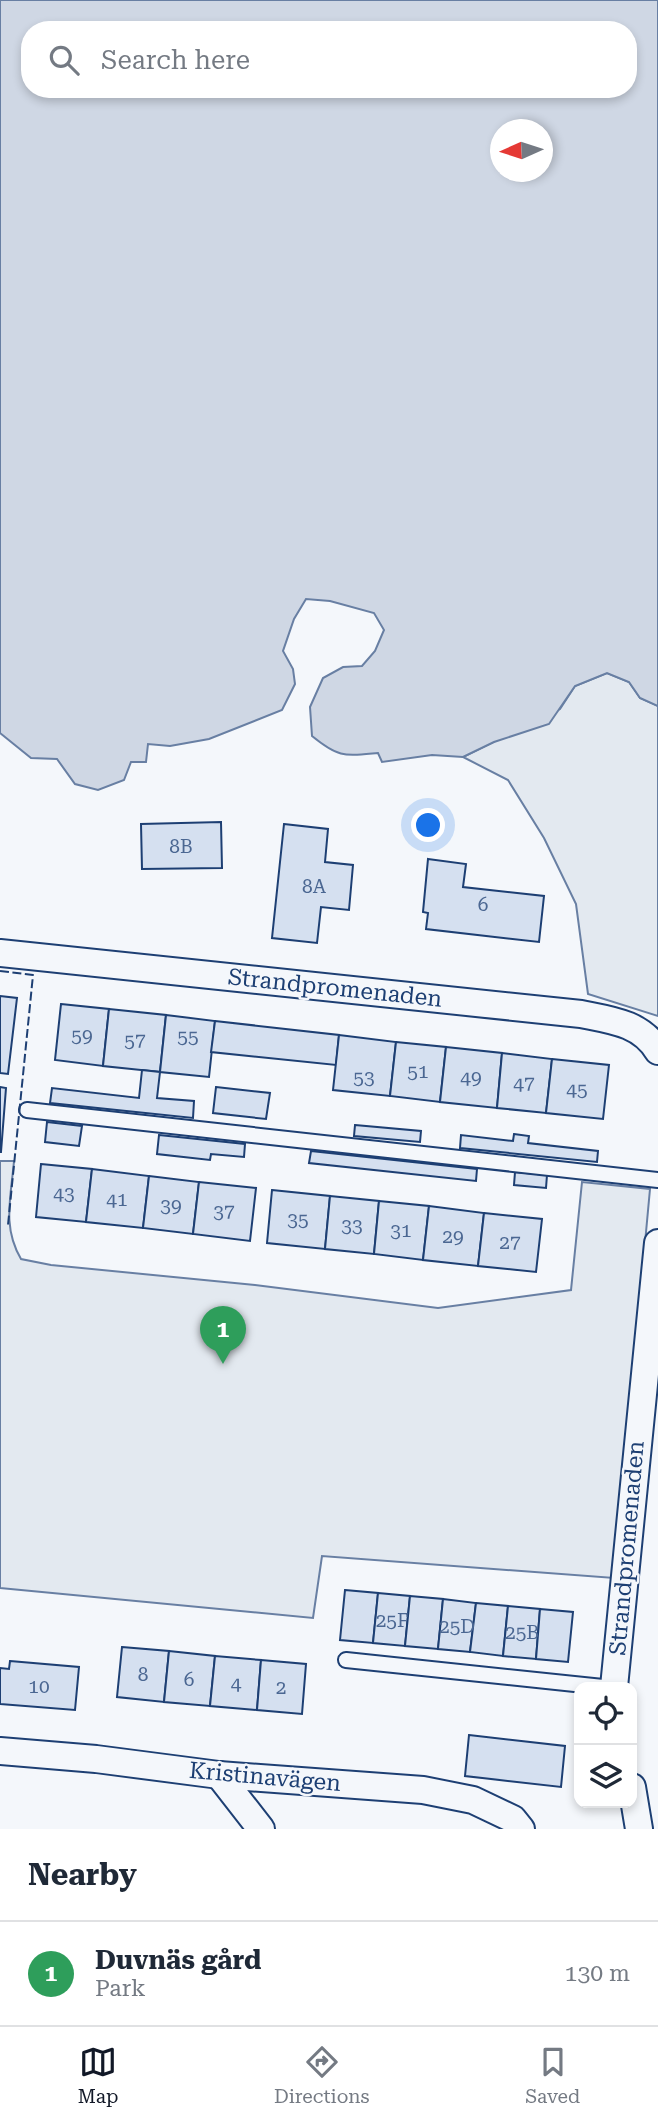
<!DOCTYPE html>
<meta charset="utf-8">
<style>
body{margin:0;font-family:"Roboto Serif",serif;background:#f6f6f7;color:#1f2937}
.controls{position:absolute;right:21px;bottom:21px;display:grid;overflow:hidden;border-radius:14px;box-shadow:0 4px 10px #0003}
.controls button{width:63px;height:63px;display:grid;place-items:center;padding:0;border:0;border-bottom:2px solid #e0e1e3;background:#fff;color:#1f2937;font:35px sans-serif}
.compass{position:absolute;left:490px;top:119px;width:63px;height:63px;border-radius:50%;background:#fff;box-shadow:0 4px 10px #0003;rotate:267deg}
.you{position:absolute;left:429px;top:826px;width:24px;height:24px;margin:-18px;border:5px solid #fff;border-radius:50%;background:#1a73e8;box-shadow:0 0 0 10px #1a73e833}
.badge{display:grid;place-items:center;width:46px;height:46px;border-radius:50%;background:#111827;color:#fff;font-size:23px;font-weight:700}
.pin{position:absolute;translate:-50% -58px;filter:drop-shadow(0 2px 4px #0008)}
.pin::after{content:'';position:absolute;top:37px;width:24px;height:21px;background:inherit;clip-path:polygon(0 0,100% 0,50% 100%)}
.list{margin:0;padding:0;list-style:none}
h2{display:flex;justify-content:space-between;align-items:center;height:91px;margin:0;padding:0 28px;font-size:30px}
h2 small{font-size:23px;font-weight:400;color:#747a83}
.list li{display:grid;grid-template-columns:46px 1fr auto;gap:21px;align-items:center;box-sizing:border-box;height:105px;padding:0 28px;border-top:2px solid #e0e1e3}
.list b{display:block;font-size:26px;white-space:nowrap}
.list p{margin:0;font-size:23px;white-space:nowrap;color:#747a83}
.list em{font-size:23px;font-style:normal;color:#747a83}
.icon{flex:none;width:38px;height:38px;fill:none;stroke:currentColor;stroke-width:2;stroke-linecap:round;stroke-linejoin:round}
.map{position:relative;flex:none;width:658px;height:1829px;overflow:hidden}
.search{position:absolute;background:#fff;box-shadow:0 4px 10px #0003;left:21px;right:21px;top:21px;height:77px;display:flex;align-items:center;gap:18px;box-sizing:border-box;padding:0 24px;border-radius:28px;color:#747a83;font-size:26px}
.sheet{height:196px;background:#fff}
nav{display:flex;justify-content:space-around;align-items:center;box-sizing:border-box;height:98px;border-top:2px solid #e0e1e3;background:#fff;font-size:19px;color:#747a83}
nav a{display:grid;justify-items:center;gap:4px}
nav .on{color:#111827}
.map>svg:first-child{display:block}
</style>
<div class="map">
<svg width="658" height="1829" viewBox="0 0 658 1829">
<rect width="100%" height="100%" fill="#f4f7fb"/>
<!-- green -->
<g fill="#e3e9f0" stroke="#687fa3" stroke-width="2">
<polygon points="607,673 629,682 640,698 658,706 658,1016 588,994 576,904 544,838 508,780 463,757 560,709 575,686"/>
<path d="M 0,1161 L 14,1161 C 11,1197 2,1227 21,1259 L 51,1265 L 255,1285 L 438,1308 L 571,1290 L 582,1182 L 650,1189 L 614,1578 L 322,1556 L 313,1618 L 0,1588 Z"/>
</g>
<!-- water -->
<path fill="#cfd7e4" stroke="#687fa3" stroke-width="2" fill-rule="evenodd" d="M 0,0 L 658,0 L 658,706 L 640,698 L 629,682 L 607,673 L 575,686 L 549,724 L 494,742 L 463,757 L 432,755 L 382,762 L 378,753 C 344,756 339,758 312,736 L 310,707 L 323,678 L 343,667 L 362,666 L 375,651 L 384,630 L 374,613 L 330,601 L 306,599 L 294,619 L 283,651 L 293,669 L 295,684 L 282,710 L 209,739 L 170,746 L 148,744 L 146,762 L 131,762 L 124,780 L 98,790 L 75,784 L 57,759 L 31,758 L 0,733 ZM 30,30 L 628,30 L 628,89 L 30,89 ZM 500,130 L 542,130 L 542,172 L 500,172 Z"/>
<!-- building -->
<g fill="#d5e0f0" stroke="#1d3f73" stroke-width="2">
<polygon points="221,822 222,868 142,869 141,824"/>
<polygon points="284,824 328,829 325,862 353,865 349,910 321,907 317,943 272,938"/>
<polygon points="428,859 466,864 463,887 544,896 539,942 426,929 428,913 423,912"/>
<polygon points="0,996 17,998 8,1074 0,1073"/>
<polygon points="61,1004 109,1009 103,1066 55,1060"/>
<polygon points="109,1009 166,1015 160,1072 103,1066"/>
<polygon points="166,1015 215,1021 209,1077 160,1072"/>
<polygon points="215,1021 339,1035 336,1065 211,1052"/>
<polygon points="339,1035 396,1042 390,1096 333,1090"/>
<polygon points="396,1042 446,1047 440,1102 390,1096"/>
<polygon points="446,1047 502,1053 497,1108 440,1102"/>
<polygon points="502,1053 552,1059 546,1113 497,1108"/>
<polygon points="552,1059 609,1065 603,1119 546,1113"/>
<polygon points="142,1070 160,1072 157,1098 194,1101 193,1118 50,1103 52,1088 139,1098"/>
<polygon points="0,1087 6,1088 1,1152 0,1152"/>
<polygon points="216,1087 270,1093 266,1119 213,1113"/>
<polygon points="47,1122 82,1126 79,1146 45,1142"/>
<polygon points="355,1125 421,1131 420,1142 354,1136"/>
<polygon points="514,1134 529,1136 528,1143 598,1151 597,1162 460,1148 461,1135 513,1141"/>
<polygon points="159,1135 245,1144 244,1157 211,1154 210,1160 157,1154"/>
<polygon points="311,1151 477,1169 476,1181 309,1163"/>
<polygon points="41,1164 92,1169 86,1222 36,1217"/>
<polygon points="92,1169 149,1176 143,1228 86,1222"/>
<polygon points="515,1172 547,1175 546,1188 514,1185"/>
<polygon points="149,1176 199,1182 193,1234 143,1228"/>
<polygon points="199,1182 256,1188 250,1241 193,1234"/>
<polygon points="272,1190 330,1196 325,1249 267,1243"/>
<polygon points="330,1196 379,1201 374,1254 325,1249"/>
<polygon points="379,1201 429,1206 423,1260 374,1254"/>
<polygon points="429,1206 484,1213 478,1266 423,1260"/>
<polygon points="484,1213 542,1219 536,1272 478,1266"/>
<polygon points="345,1590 378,1593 373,1643 340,1640"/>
<polygon points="378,1593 410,1596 405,1646 373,1643"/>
<polygon points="410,1596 443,1599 438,1649 405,1646"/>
<polygon points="443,1599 476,1603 470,1652 438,1649"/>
<polygon points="476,1603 508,1606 503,1656 470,1652"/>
<polygon points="508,1606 540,1609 536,1659 503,1656"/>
<polygon points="540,1609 573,1612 568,1662 536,1659"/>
<polygon points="122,1647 169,1651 164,1702 117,1697"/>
<polygon points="169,1651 215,1656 210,1706 164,1702"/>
<polygon points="215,1656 261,1660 257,1710 210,1706"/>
<polygon points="261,1660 306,1664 302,1714 257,1710"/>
<polygon points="10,1661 79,1667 75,1710 0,1704 0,1668 9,1669"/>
<polygon points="469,1735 565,1746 561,1787 465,1776"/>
</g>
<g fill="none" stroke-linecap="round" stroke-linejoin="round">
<defs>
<g id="lane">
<polyline points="27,1110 658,1180"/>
<polyline points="346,1660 603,1687"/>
</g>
<g id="street">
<path d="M 0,953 L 581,1014 C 611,1020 641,1023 658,1051"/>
<polyline points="614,1687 658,1243"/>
<polyline points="0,1751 96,1759 219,1775 423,1790 473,1800 513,1819 521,1829"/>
<polyline points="219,1775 261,1829"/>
<polyline points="632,1787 639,1829"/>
</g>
</defs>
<!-- lane casing -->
<use href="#lane" stroke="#1d3f73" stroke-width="18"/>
<!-- street casing -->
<use href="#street" stroke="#1d3f73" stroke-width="30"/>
<!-- lane -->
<use href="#lane" stroke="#f4f7fb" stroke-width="14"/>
<!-- street -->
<use href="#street" stroke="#f4f7fb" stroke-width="26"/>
<!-- fence -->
<polyline stroke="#1d3f73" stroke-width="2" stroke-dasharray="9 3.5" stroke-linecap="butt" points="0,971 33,975 8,1225"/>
</g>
<g text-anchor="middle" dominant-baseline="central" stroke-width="5" stroke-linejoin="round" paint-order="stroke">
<!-- number labels -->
<g font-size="19" fill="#4b6792">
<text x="181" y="846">8B</text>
<text x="314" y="886">8A</text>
<text x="483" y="904">6</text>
<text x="82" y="1035">59</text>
<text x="188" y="1036">55</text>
<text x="135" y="1040">57</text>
<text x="418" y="1071">51</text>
<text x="364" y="1077">53</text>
<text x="471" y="1077">49</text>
<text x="524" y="1083">47</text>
<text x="577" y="1089">45</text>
<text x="64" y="1193">43</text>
<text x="117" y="1199">41</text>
<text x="171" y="1205">39</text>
<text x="224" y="1211">37</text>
<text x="298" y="1219">35</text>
<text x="352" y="1225">33</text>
<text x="401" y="1230">31</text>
<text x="453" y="1236">29</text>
<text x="510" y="1242">27</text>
<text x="392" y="1620">25F</text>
<text x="457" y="1626">25D</text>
<text x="522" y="1632">25B</text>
<text x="143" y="1674">8</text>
<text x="189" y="1679">6</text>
<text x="236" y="1683">4</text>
<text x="39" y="1686">10</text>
<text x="281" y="1687">2</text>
</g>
<!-- street labels -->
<g font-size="23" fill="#1d3f73" stroke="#f4f7fb">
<text transform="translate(335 988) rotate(6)">Strandpromenaden</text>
<text transform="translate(627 1548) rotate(-85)">Strandpromenaden</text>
<text transform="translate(265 1777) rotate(5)">Kristinavägen</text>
</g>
</g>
</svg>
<div class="controls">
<button><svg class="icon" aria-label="locate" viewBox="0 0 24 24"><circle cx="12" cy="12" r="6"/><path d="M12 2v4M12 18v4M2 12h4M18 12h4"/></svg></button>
<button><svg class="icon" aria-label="layers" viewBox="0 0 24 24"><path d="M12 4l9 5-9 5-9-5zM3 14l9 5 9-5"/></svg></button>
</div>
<svg class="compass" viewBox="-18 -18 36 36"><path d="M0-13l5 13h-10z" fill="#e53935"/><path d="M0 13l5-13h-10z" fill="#747a83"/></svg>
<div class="you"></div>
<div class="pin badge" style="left:223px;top:1364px;background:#2e9e5b">1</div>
<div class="search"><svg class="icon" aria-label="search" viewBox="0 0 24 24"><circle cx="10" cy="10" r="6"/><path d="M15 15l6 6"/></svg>Search here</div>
</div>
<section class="sheet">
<h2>Nearby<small></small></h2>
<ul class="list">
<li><span class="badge" style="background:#2e9e5b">1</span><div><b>Duvnäs gård</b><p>Park</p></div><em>130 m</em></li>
</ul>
</section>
<nav>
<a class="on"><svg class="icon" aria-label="map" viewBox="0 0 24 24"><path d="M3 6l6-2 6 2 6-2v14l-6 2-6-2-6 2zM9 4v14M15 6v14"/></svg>Map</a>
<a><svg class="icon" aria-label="directions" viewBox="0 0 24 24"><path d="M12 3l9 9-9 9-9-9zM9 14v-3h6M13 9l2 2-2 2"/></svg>Directions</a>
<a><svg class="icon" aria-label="saved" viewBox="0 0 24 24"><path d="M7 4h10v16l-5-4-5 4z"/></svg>Saved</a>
</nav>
